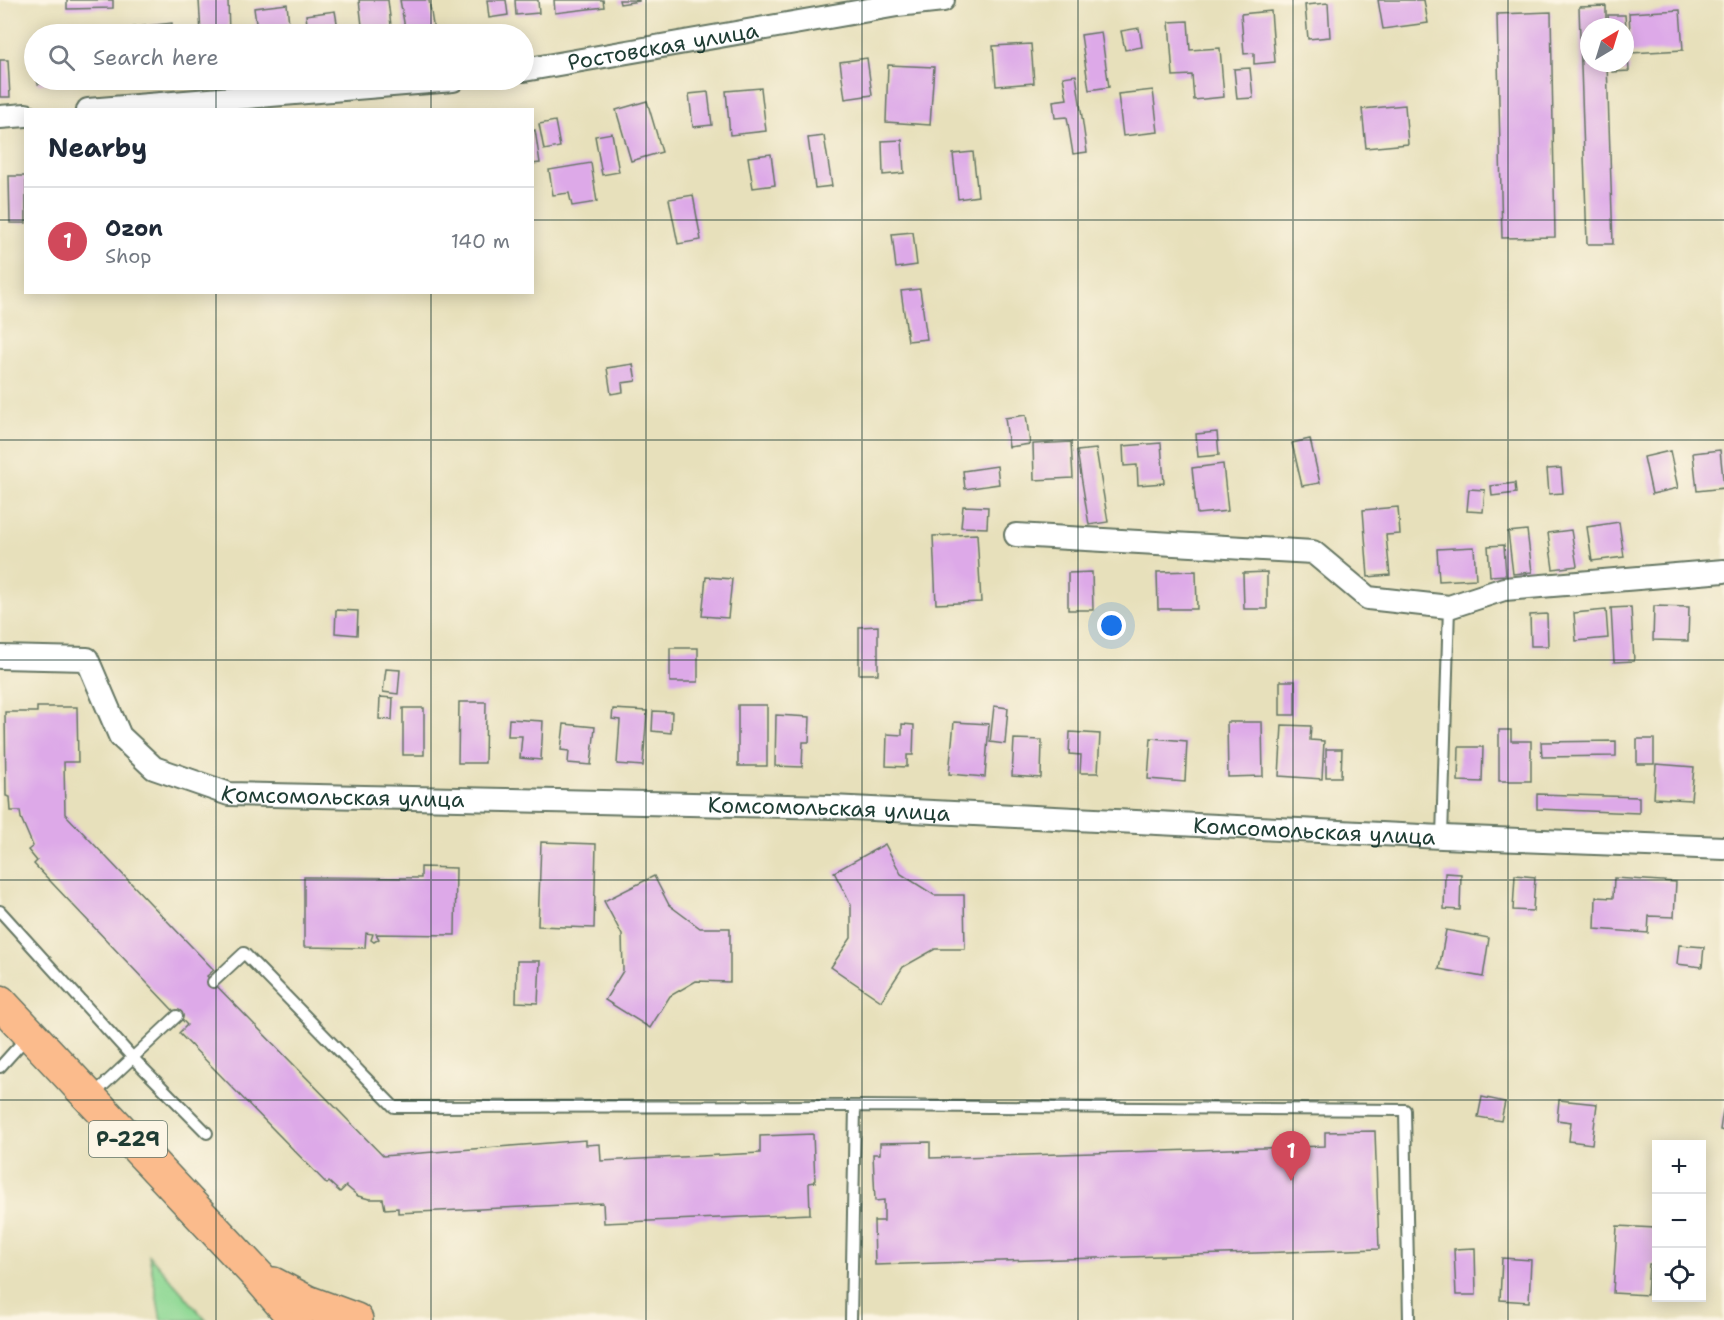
<!DOCTYPE html>
<meta charset="utf-8">
<style>
body{margin:0;font-family:"Shantell Sans",sans-serif;background:#f2f2f3;color:#1f2937}
.controls{position:absolute;right:18px;bottom:18px;display:grid;overflow:hidden;border-radius:0px;box-shadow:0 3px 15px #0003}
.controls button{width:54px;height:54px;display:grid;place-items:center;padding:0;border:0;border-bottom:2px solid #e0e1e3;background:#fff;color:#1f2937;font:30px sans-serif}
.compass{position:absolute;left:1580px;top:18px;width:54px;height:54px;border-radius:50%;background:#fff;box-shadow:0 3px 15px #0003;rotate:38deg}
.you{position:absolute;left:1112px;top:626px;width:21px;height:21px;margin:-15px;border:4px solid #fff;border-radius:50%;background:#1a73e8;box-shadow:0 0 0 9px #1a73e833}
.badge{display:grid;place-items:center;width:39px;height:39px;border-radius:50%;background:#d1495b;color:#fff;font-size:20px;font-weight:700}
.pin{position:absolute;translate:-50% -50px;filter:drop-shadow(0 2px 3px #0008)}
.pin::after{content:'';position:absolute;top:32px;width:21px;height:18px;background:inherit;clip-path:polygon(0 0,100% 0,50% 100%)}
.list{margin:0;padding:0;list-style:none}
h2{display:flex;justify-content:space-between;align-items:center;height:78px;margin:0;padding:0 24px;font-size:26px}
h2 small{font-size:20px;font-weight:400;color:#747a83}
.list li{display:grid;grid-template-columns:39px 1fr auto;gap:18px;align-items:center;box-sizing:border-box;height:108px;padding:0 24px;border-top:2px solid #e0e1e3}
.list b{display:block;font-size:22px;white-space:nowrap}
.list p{margin:0;font-size:20px;white-space:nowrap;color:#747a83}
.list em{font-size:20px;font-style:normal;color:#747a83}
.icon{flex:none;width:33px;height:33px;fill:none;stroke:currentColor;stroke-width:2;stroke-linecap:round;stroke-linejoin:round}
.map{position:relative;flex:none;width:1724px;height:1320px;overflow:hidden}
.search{position:absolute;background:#fff;box-shadow:0 3px 15px #0003;left:24px;top:24px;width:510px;height:66px;display:flex;align-items:center;gap:15px;box-sizing:border-box;padding:0 21px;border-radius:33px;color:#747a83;font-size:22px}
.panel{position:absolute;background:#fff;box-shadow:0 3px 15px #0003;left:24px;top:108px;width:510px;height:186px;border-radius:0px}
.map>svg:first-child{display:block}
</style>
<div class="map">
<svg width="1724" height="1320" viewBox="0 0 1724 1320">
<rect width="100%" height="100%" fill="#fcf5e5"/>
<filter id="ink" filterUnits="userSpaceOnUse"><feTurbulence type="fractalNoise" baseFrequency=".0167" numOctaves="2"/><feDisplacementMap in="SourceGraphic" scale="12" xChannelSelector="R" yChannelSelector="G"/><feConvolveMatrix kernelMatrix="1 2 1 2 8 2 1 2 1" color-interpolation-filters="sRGB"/></filter>
<filter id="wash" filterUnits="userSpaceOnUse"><feTurbulence type="fractalNoise" baseFrequency=".008" numOctaves="4" result="noise"/><feDisplacementMap in="SourceGraphic" scale="24" xChannelSelector="R" yChannelSelector="G"/><feGaussianBlur stdDeviation="1.35" result="paint"/><feColorMatrix in="noise" values="0 0 0 0 0 0 0 0 0 0 0 0 0 0 0 0 0 1.4 0 .05"/><feComposite in="paint" operator="in"/></filter>
<g filter="url(#wash)">
<rect width="100%" height="100%" fill="#e7e0bb"/>
<!-- green -->
<polygon fill="#8fd894" stroke="#578a64" stroke-width="1.5" points="149,1255 206,1320 161,1320"/>
<g id="blocks">
<!-- building -->
<g fill="#dda9e8">
<polygon points="67,0 113,0 113,8 67,9"/>
<polygon points="199,0 228,0 229,34 201,34"/>
<polygon points="359,0 388,0 392,34 363,34"/>
<polygon points="400,0 429,0 434,31 406,34"/>
<polygon points="487,0 506,0 508,15 489,18"/>
<polygon points="515,0 538,0 539,13 516,15"/>
<polygon points="554,0 603,0 604,7 555,13"/>
<polygon points="619,0 639,0 639,1 620,4"/>
<polygon points="1378,0 1424,0 1428,23 1383,29"/>
<polygon points="1328,3 1330,37 1308,39 1305,5"/>
<polygon points="287,4 290,34 271,34 271,30 257,31 254,8"/>
<polygon points="1606,6 1606,27 1589,27 1589,63 1607,63 1613,244 1587,244 1579,7"/>
<polygon points="1680,10 1683,50 1631,53 1629,13"/>
<polygon points="335,11 339,34 308,34 306,15"/>
<polygon points="1271,11 1275,62 1254,64 1254,53 1244,54 1241,14"/>
<polygon points="1551,12 1555,237 1502,238 1497,14"/>
<polygon points="1608,15 1625,15 1626,27 1609,27"/>
<polygon points="1188,21 1190,50 1220,48 1224,97 1194,100 1192,75 1173,76 1169,22"/>
<polygon points="172,23 173,34 131,34 130,28"/>
<polygon points="1139,28 1142,47 1125,50 1121,31"/>
<polygon points="1101,32 1109,87 1089,90 1081,35"/>
<polygon points="1625,39 1627,39 1629,71 1612,72 1611,63 1625,63"/>
<polygon points="1031,44 1034,83 996,86 993,46"/>
<polygon points="867,58 872,95 845,99 840,62"/>
<polygon points="0,60 8,60 10,97 0,97"/>
<polygon points="888,65 934,67 930,125 886,122"/>
<polygon points="1250,68 1253,98 1237,99 1234,69"/>
<polygon points="1076,75 1087,152 1073,154 1067,117 1055,118 1053,101 1067,99 1063,77"/>
<polygon points="37,80 75,80 75,81 38,84"/>
<polygon points="761,88 766,131 730,135 726,91"/>
<polygon points="1153,90 1158,132 1123,136 1118,94"/>
<polygon points="708,92 712,125 693,127 689,94"/>
<polygon points="647,101 662,152 631,161 616,110"/>
<polygon points="1405,105 1408,144 1366,148 1362,109"/>
<polygon points="555,121 560,147 544,150 539,124"/>
<polygon points="535,130 540,163 532,164 532,131"/>
<polygon points="612,133 619,172 602,175 595,136"/>
<polygon points="824,136 832,186 815,188 808,138"/>
<polygon points="902,140 904,173 883,175 882,141"/>
<polygon points="973,152 978,196 958,199 953,154"/>
<polygon points="771,154 775,185 753,188 748,157"/>
<polygon points="591,163 597,202 572,206 569,193 553,195 549,170"/>
<polygon points="9,176 26,176 26,223 10,223"/>
<polygon points="693,195 701,240 678,244 669,199"/>
<polygon points="913,232 917,265 896,268 892,234"/>
<polygon points="920,289 927,339 908,341 901,291"/>
<polygon points="633,364 636,381 622,383 623,392 611,394 607,368"/>
<polygon points="1026,415 1030,444 1009,447 1005,418"/>
<polygon points="1217,432 1219,455 1198,457 1196,434"/>
<polygon points="1310,439 1320,483 1302,486 1292,443"/>
<polygon points="1071,442 1073,478 1034,480 1033,444"/>
<polygon points="1161,443 1164,483 1138,485 1137,465 1124,466 1123,446"/>
<polygon points="1096,449 1108,522 1089,525 1077,451"/>
<polygon points="1720,450 1724,488 1697,491 1693,453"/>
<polygon points="1670,451 1678,488 1652,494 1644,457"/>
<polygon points="1223,464 1228,511 1197,514 1192,468"/>
<polygon points="997,466 999,484 965,489 963,471"/>
<polygon points="1561,468 1563,493 1549,494 1547,469"/>
<polygon points="1515,483 1516,493 1492,496 1491,486"/>
<polygon points="1469,489 1485,490 1483,512 1467,511"/>
<polygon points="963,506 988,507 987,528 961,527"/>
<polygon points="1398,507 1400,534 1386,535 1390,575 1368,577 1363,510"/>
<polygon points="1619,522 1624,557 1592,561 1587,527"/>
<polygon points="1527,530 1532,572 1513,574 1508,532"/>
<polygon points="1571,530 1577,566 1553,569 1548,533"/>
<polygon points="977,534 981,602 936,604 933,536"/>
<polygon points="1504,545 1506,575 1490,576 1488,546"/>
<polygon points="1474,547 1476,579 1439,581 1437,549"/>
<polygon points="1196,571 1197,609 1158,609 1157,572"/>
<polygon points="1092,572 1093,610 1068,610 1068,573"/>
<polygon points="1267,572 1267,609 1244,609 1243,573"/>
<polygon points="706,577 732,579 728,618 702,616"/>
<polygon points="1654,606 1689,607 1688,641 1653,640"/>
<polygon points="1631,607 1634,661 1614,662 1611,608"/>
<polygon points="336,610 358,611 357,635 335,633"/>
<polygon points="1606,610 1608,638 1576,641 1574,613"/>
<polygon points="1547,614 1548,646 1531,646 1530,615"/>
<polygon points="878,626 878,674 859,674 859,627"/>
<rect x="670" y="648" width="28" height="34"/>
<polygon points="386,669 400,670 398,694 383,692"/>
<rect x="1280" y="681" width="15" height="34"/>
<polygon points="380,697 393,698 392,720 379,719"/>
<polygon points="459,702 486,702 485,763 458,763"/>
<rect x="738" y="705" width="29" height="61"/>
<polygon points="994,706 1008,708 1005,744 990,742"/>
<polygon points="37,707 77,707 78,762 64,762 65,814 214,970 207,976 383,1156 586,1140 586,1145 600,1144 601,1161 760,1153 760,1136 813,1134 815,1182 809,1183 810,1214 604,1223 603,1203 398,1213 398,1208 385,1209 383,1199 369,1199 358,1196 346,1186 340,1192 329,1182 327,1184 179,1033 187,1025 34,864 37,861 28,850 33,846 21,818 20,811 11,811 10,797 6,796 5,712 37,712"/>
<rect x="403" y="708" width="21" height="47"/>
<polygon points="613,709 647,711 643,766 617,764 620,720 612,719"/>
<polygon points="653,711 672,712 671,733 652,731"/>
<polygon points="776,715 810,717 809,742 803,742 802,767 775,766"/>
<polygon points="509,719 543,721 541,760 520,758 522,736 508,736"/>
<polygon points="954,722 989,724 985,777 949,774"/>
<polygon points="1227,722 1262,722 1263,776 1228,777"/>
<polygon points="564,724 595,727 591,765 568,763 569,751 561,750"/>
<polygon points="902,724 914,725 913,755 907,755 907,767 886,766 887,734 902,735"/>
<polygon points="1282,725 1311,726 1310,740 1324,741 1322,779 1279,776"/>
<polygon points="1499,730 1511,730 1511,741 1531,741 1531,781 1499,781"/>
<polygon points="1070,732 1100,734 1098,773 1080,773 1081,755 1069,754"/>
<polygon points="1151,738 1187,741 1185,782 1148,779"/>
<polygon points="1014,739 1042,740 1041,778 1012,776"/>
<rect x="1637" y="739" width="17" height="25"/>
<polygon points="1616,741 1616,756 1542,757 1541,742"/>
<polygon points="1459,747 1483,747 1482,782 1458,781"/>
<polygon points="1326,749 1342,749 1341,777 1326,777"/>
<polygon points="1656,764 1694,767 1691,800 1654,798"/>
<polygon points="1537,794 1639,797 1639,813 1537,809"/>
<polygon points="541,842 596,844 594,928 538,926"/>
<polygon points="885,844 901,874 934,895 964,895 965,949 935,949 903,967 881,1001 831,967 851,938 851,905 834,872"/>
<polygon points="421,867 456,868 455,935 376,934 379,939 374,942 371,940 373,934 366,933 365,948 304,947 304,877 421,878"/>
<polygon points="1445,873 1461,874 1460,910 1444,909"/>
<polygon points="1515,875 1535,877 1533,911 1513,910"/>
<polygon points="654,876 669,905 700,928 730,928 730,982 696,981 670,996 650,1028 605,1000 623,971 622,935 604,901"/>
<polygon points="1614,878 1676,882 1674,917 1649,916 1648,933 1595,929 1596,897 1613,898"/>
<polygon points="1446,930 1489,938 1483,977 1439,969"/>
<polygon points="1679,945 1704,947 1702,967 1677,964"/>
<polygon points="517,961 540,961 538,1003 516,1002"/>
<polygon points="1482,1097 1505,1102 1501,1121 1478,1117"/>
<polygon points="1559,1100 1597,1104 1592,1144 1569,1141 1571,1122 1557,1120"/>
<polygon points="1723,1110 1724,1110 1724,1131 1720,1130"/>
<polygon points="1375,1131 1379,1249 875,1265 874,1221 884,1221 884,1200 875,1201 873,1154 880,1154 880,1143 930,1142 930,1158 1325,1146 1325,1132"/>
<polygon points="1617,1226 1656,1228 1656,1264 1649,1264 1647,1295 1613,1293"/>
<polygon points="1475,1248 1476,1295 1456,1295 1454,1249"/>
<polygon points="1502,1258 1531,1260 1529,1302 1500,1300"/>
</g>
</g>
</g>
<g filter="url(#ink)">
<use href="#blocks" fill-opacity="0" stroke="#657663" stroke-width="1.5"/>
<g fill="none" stroke-linecap="round" stroke-linejoin="round">
<defs>
<g id="lane">
<polyline points="1442,837 1449,607"/>
<polyline points="0,911 133,1058 207,1133"/>
<polyline points="213,982 244,953 394,1107 855,1106"/>
<polyline points="0,1067 27,1037"/>
<polyline points="92,1096 177,1016"/>
<polyline points="851,1320 855,1106 1405,1110 1409,1320"/>
</g>
<g id="street">
<path id="s1" d="M 524,70 L 897,5 L 943,0"/>
<polyline points="88,110 453,80"/>
<polyline points="0,117 26,115"/>
<polyline points="1016,535 1313,552 1368,598 1449,607 1504,589 1724,571"/>
<path id="s2" d="M 0,657 L 87,659 L 120,736 L 154,768 L 229,794 L 831,807 L 1442,837 L 1724,848"/>
</g>
<g id="primary">
<polyline points="0,1002 258,1276 296,1320"/>
<polyline points="273,1284 307,1302 356,1320"/>
</g>
</defs>
<!-- lane casing -->
<use href="#lane" stroke="#657663" stroke-width="14"/>
<!-- street casing -->
<use href="#street" stroke="#657663" stroke-width="26"/>
<!-- primary casing -->
<use href="#primary" stroke="#657663" stroke-width="36"/>
<!-- lane -->
<use href="#lane" stroke="#fff" stroke-width="10"/>
<!-- street -->
<use href="#street" stroke="#fff" stroke-width="22"/>
<!-- primary -->
<use href="#primary" stroke="#fbbb8c" stroke-width="33"/>
</g>
</g>
<!-- grid -->
<path fill="none" stroke="#1f3d34" stroke-width="1.5" stroke-opacity="0.55" d="M 216,0 L 216,34M 431,0 L 431,34M 646,0 L 646,1320M 862,0 L 862,1320M 1078,0 L 1078,1320M 1293,0 L 1293,1320M 1508,0 L 1508,1320M 216,80 L 216,110M 431,80 L 431,110M 0,220 L 26,220M 532,220 L 1724,220M 216,292 L 216,1320M 431,292 L 431,1320M 0,440 L 1724,440M 0,660 L 1724,660M 0,880 L 1724,880M 0,1100 L 1724,1100"/>
<g text-anchor="middle" dominant-baseline="central" stroke-width="4.5" stroke-linejoin="round" paint-order="stroke">
<!-- shield labels -->
<rect fill="#fcf5e5" stroke="#617469" stroke-width="1.5" x="89" y="1121" width="78" height="36" rx="4.5"/>
<g font-size="21" font-weight="bold" fill="#1f3d34">
<text x="128" y="1139">Р-229</text>
</g>
<!-- street labels -->
<g font-size="22" fill="#1f3d34" stroke="#fcf5e5">
<text stroke="none"><textPath href="#s1" startOffset="141">Ростовская улица</textPath></text>
<text stroke="none"><textPath href="#s2" startOffset="411">Комсомольская улица</textPath></text>
<text stroke="none"><textPath href="#s2" startOffset="897">Комсомольская улица</textPath></text>
<text stroke="none"><textPath href="#s2" startOffset="1383">Комсомольская улица</textPath></text>
</g>
</g>
</svg>
<div class="controls">
<button>+</button>
<button>−</button>
<button><svg class="icon" aria-label="locate" viewBox="0 0 24 24"><circle cx="12" cy="12" r="6"/><path d="M12 2v4M12 18v4M2 12h4M18 12h4"/></svg></button>
</div>
<svg class="compass" viewBox="-18 -18 36 36"><path d="M0-13l5 13h-10z" fill="#e53935"/><path d="M0 13l5-13h-10z" fill="#747a83"/></svg>
<div class="you"></div>
<div class="pin badge" style="left:1291px;top:1181px">1</div>
<div class="search"><svg class="icon" aria-label="search" viewBox="0 0 24 24"><circle cx="10" cy="10" r="6"/><path d="M15 15l6 6"/></svg>Search here</div>
<section class="panel">
<h2>Nearby<small></small></h2>
<ul class="list">
<li><span class="badge">1</span><div><b>Ozon</b><p>Shop</p></div><em>140 m</em></li>
</ul>
</section>
</div>
